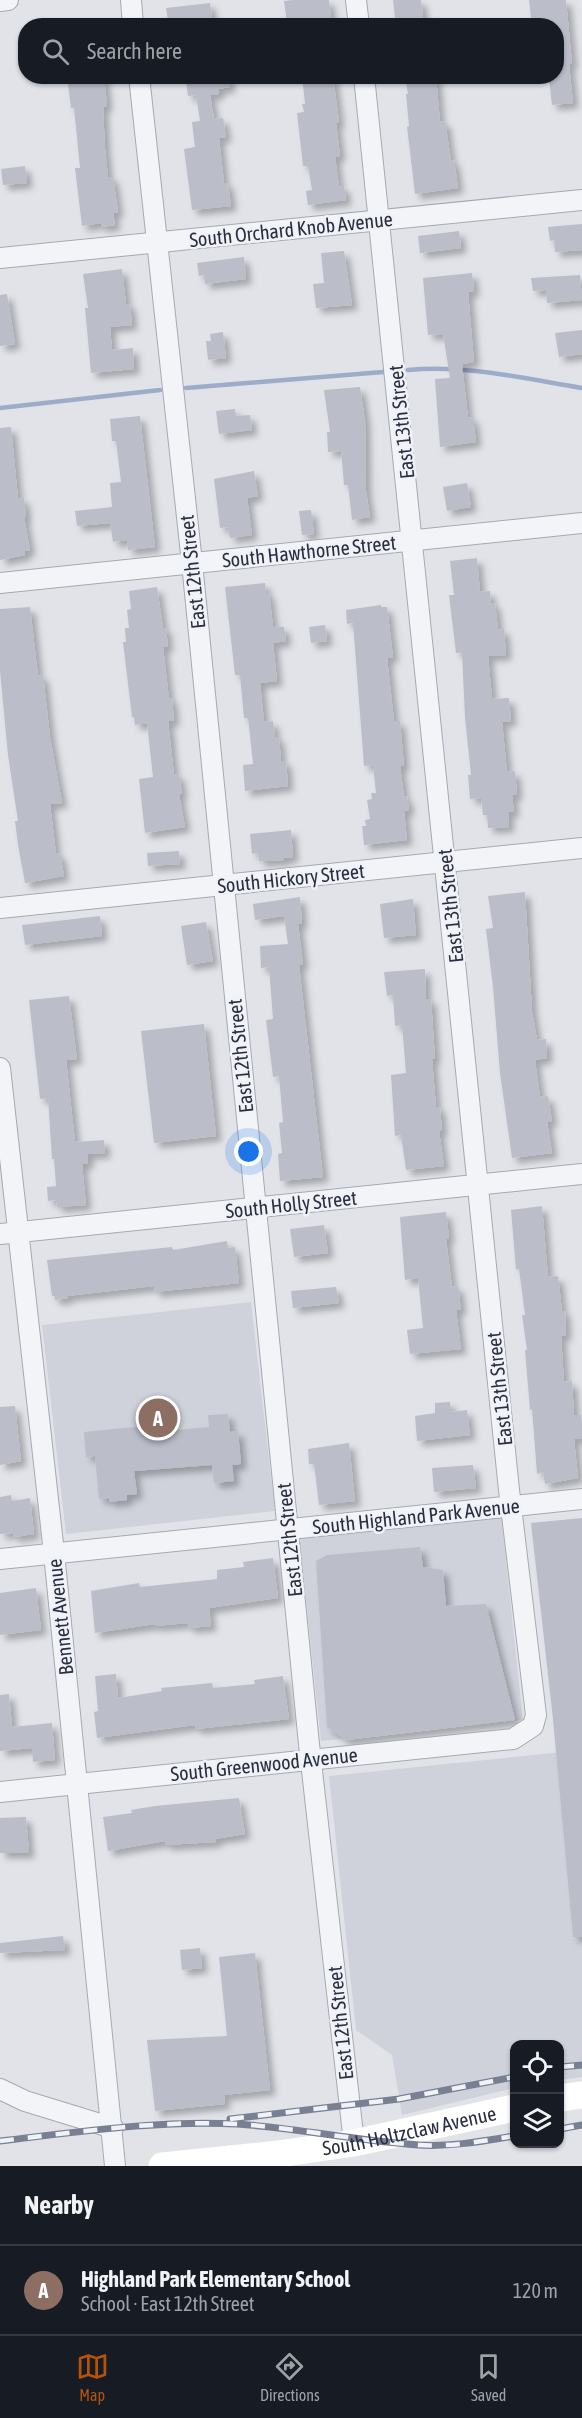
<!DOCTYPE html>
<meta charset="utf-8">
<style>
body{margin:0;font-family:"Asap Condensed",sans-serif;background:#20242c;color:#f1f3f6}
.controls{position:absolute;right:18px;bottom:18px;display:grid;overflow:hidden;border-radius:12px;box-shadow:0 2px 4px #0004}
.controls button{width:54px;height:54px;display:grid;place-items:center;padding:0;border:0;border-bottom:2px solid #363941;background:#171b24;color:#f1f3f6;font:30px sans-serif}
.you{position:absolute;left:249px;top:1152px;width:21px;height:21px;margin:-15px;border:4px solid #fff;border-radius:50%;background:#1a73e8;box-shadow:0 0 0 9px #1a73e833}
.badge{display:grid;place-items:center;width:39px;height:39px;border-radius:50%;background:#b45309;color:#fff;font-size:20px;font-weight:700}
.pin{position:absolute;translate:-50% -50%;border:3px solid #fff;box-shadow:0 2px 6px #0006}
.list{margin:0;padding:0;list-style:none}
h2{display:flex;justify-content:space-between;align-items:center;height:78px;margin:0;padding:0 24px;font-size:26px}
h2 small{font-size:20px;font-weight:400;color:#9ea1a6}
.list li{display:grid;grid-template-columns:39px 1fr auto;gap:18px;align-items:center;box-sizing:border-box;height:90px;padding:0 24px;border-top:2px solid #363941}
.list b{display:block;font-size:22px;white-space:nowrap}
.list p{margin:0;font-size:20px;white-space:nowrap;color:#9ea1a6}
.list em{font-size:20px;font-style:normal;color:#9ea1a6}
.icon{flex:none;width:33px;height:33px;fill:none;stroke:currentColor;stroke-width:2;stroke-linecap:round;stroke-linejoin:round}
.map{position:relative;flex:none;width:582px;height:2166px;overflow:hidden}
.search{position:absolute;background:#171b24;box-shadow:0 2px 4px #0004;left:18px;right:18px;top:18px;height:66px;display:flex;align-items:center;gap:15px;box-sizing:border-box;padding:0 21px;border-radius:24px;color:#9ea1a6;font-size:22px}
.sheet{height:168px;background:#171b24}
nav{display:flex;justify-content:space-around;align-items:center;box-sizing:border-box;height:84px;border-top:2px solid #363941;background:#171b24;font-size:16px;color:#9ea1a6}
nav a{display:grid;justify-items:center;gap:3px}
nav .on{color:#b45309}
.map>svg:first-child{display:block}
</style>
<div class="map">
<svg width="582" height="2166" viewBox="0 0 582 2166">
<defs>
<filter id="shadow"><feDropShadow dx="5.5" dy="5.5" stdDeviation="3" flood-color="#0004"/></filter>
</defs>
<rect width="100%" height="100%" fill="#e1e3e9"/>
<!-- built -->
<g fill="#cfd2db">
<polygon points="251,1302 275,1511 66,1534 42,1325"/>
<polygon points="501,1513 523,1720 321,1741 299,1535"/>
<polygon points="582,1750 582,2077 560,2080 560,2044 514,2044 514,2088 402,2115 392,2055 356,2030 329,1776"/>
</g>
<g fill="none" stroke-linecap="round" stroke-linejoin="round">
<!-- stream -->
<g stroke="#9cacc9" stroke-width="4.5">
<path d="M 408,370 C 465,364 526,379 582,388"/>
<polyline points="186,388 383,372"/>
<polyline points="0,408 160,390"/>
</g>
</g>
<!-- building -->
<g fill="#bbbec9" filter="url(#shadow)">
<polygon points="293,0 329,0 331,18 287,23 284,1"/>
<polygon points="393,0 421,0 424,26 396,26"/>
<polygon points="529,0 566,0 572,64 569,64 573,103 552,105 549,78 556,77 556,26 532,26"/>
<polygon points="210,3 213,26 169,26 166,8"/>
<polygon points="67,76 104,76 107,106 103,107 105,149 108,177 113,177 118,212 113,213 115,225 101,227 101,223 82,226 75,168 80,168 74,108 71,108"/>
<polygon points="212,76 229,76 230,87 218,89 219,94 210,95 214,119 223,118 226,137 219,138 224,183 228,183 231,206 192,210 184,149 195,147 192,122 200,121 196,95 188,96 186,80"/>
<polygon points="302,76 333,76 339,122 336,123 340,156 335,157 339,187 344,186 346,200 308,205 306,191 312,190 308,166 303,166 297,113 304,112 302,104 305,104"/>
<polygon points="405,76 436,76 440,122 445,121 451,161 454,160 458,188 415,194 407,127 409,126 406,94 408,94"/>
<polygon points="25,166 27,183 3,185 1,169"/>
<polygon points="582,224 582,250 555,252 554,240 550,241 548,227"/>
<polygon points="459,231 461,248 420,253 418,236"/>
<polygon points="344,251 352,305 316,308 313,284 324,283 321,253"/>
<polygon points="244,257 246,279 205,284 204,275 199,276 197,263"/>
<polygon points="122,269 126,304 130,304 132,325 110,327 112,350 133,348 134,369 91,373 85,308 88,308 83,274"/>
<polygon points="472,273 474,291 468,292 474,362 462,364 468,418 473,417 476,442 440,447 435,379 450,378 443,334 428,335 423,278"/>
<polygon points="580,275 582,300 547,303 546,290 533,291 531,278"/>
<polygon points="7,294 15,344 0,346 0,295"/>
<polygon points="582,330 582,354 559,357 555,333"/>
<polygon points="223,332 226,358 208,360 206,341 211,341 210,334"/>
<polygon points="360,387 365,421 366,491 370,517 352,520 348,485 344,485 341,451 328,452 327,432 330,432 324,390"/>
<polygon points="235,409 236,416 250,415 252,430 219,434 216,411"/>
<polygon points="140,416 155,547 128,550 127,540 113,542 110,523 77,526 75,511 112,507 110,483 121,482 116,441 112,441 110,419"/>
<polygon points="11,427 18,499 24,498 26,517 24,517 30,550 25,551 25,555 0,560 0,428"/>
<polygon points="254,471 258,496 247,498 252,535 230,538 228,527 220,528 214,479"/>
<polygon points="467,483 471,507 447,511 443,487"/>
<polygon points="311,510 314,534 302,535 299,511"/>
<polygon points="477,558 480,592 490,591 491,603 495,603 498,630 504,629 506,655 488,656 492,699 509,698 511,721 502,722 507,772 515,771 517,795 512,795 514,812 508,812 509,827 488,828 487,815 483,815 481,798 470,799 468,775 471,775 465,718 462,652 456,653 449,595 454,595 450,561"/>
<polygon points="265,583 266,593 269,593 273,626 284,627 286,641 273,643 277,681 260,683 264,722 273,721 275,737 279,737 281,761 286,761 288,786 245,791 243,765 253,764 248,718 244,718 240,675 235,675 225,587"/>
<polygon points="157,587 163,628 166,628 168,647 163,647 169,699 172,698 174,721 168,721 174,775 179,774 182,794 179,794 185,827 145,833 139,779 153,777 147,723 135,725 134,717 132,717 123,642 126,642 125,628 129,628 127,610 131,609 129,591"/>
<polygon points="381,605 381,607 387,607 393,657 387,658 394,721 400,721 404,766 400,766 404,797 407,796 409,810 404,811 407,840 364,845 362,826 366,826 365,820 370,819 367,800 372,799 371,793 376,793 373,765 364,766 353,623 347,624 346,610"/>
<polygon points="30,607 38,676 43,675 50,737 62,803 50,804 56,854 60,853 64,876 25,883 18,845 15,821 18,821 8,755 0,671 0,609"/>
<polygon points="325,625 327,641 311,643 309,627"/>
<polygon points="291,830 293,857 284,858 284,860 259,861 258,853 252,854 250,834"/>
<polygon points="179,851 180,864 148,866 147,853"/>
<polygon points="525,892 532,1011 537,1040 546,1039 547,1058 535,1060 540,1097 548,1096 552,1121 547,1122 552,1153 512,1158 500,1073 493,987 486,929 493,928 488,896"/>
<polygon points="300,897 302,923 298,924 303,964 299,965 323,1177 280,1181 278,1154 282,1153 279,1123 283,1122 279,1076 273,1077 266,1020 273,1019 269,967 261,968 260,946 288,944 284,916 255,920 253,904"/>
<polygon points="413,899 416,935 384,938 380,904"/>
<polygon points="100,916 102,936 25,945 22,925"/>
<polygon points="206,922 213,961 187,965 181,926"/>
<polygon points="425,969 426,999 431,999 435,1059 432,1059 436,1107 440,1107 442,1131 439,1131 444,1166 406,1170 401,1135 395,1136 391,1075 406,1073 402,1025 395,1026 393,995 387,996 384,972"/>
<polygon points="69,996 77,1059 66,1060 75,1142 104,1140 105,1153 88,1154 88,1164 82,1164 86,1205 57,1207 56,1200 48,1201 47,1187 56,1186 54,1159 52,1159 48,1098 40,1099 29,1000"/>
<polygon points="204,1024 216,1136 154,1143 141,1031"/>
<polygon points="542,1206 548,1277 558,1276 562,1311 565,1311 566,1335 561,1336 564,1382 572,1381 574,1415 581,1415 582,1428 582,1438 574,1439 578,1478 545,1484 543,1472 537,1474 532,1409 530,1410 525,1350 527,1350 522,1315 525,1315 519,1269 516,1270 511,1210"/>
<polygon points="446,1212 449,1238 446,1239 452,1287 458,1286 461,1310 456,1310 461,1349 410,1354 407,1330 423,1328 418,1278 405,1280 400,1217"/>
<polygon points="324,1225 328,1253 294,1257 290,1229"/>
<polygon points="227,1241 228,1248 235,1247 239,1283 155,1292 154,1286 67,1296 68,1298 55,1300 55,1296 52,1296 47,1260 172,1247 173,1250"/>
<polygon points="336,1287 339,1303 293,1308 291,1291"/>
<polygon points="450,1402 451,1412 467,1410 470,1435 417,1441 415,1416 435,1413 435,1403"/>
<polygon points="15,1406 21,1461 0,1465 0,1407"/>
<polygon points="228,1414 230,1432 238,1431 241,1464 232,1465 234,1481 214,1483 212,1465 134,1471 137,1494 127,1495 127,1500 109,1502 109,1498 99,1499 95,1456 86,1457 84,1432 166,1424 167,1431 209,1427 208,1415"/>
<polygon points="349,1443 355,1501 319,1505 314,1464 309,1464 308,1449"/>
<polygon points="473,1465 476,1488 434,1492 432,1468"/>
<polygon points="11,1495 12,1501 30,1498 34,1534 14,1537 13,1533 0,1534 0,1497"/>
<polygon points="582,1518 582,1937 573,1937 553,1719 531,1523"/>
<polygon points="420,1547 423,1567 443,1570 446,1606 486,1604 515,1720 346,1740 327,1727 316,1561 327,1555"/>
<polygon points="273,1558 278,1598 209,1608 211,1626 189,1628 188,1623 155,1626 155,1624 95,1633 91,1591 139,1583 140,1587 217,1579 217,1570 244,1567 243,1562"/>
<polygon points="36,1588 41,1630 0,1635 0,1593"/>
<polygon points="116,1674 118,1698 162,1691 161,1688 212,1683 213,1688 255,1684 254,1680 283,1676 289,1719 196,1729 195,1725 97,1738 94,1712 98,1711 95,1676"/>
<polygon points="9,1694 12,1727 52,1723 55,1760 33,1762 32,1748 0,1751 0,1695"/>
<polygon points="239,1798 245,1834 215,1839 216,1842 165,1845 165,1841 108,1851 103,1817 132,1813 131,1810 155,1806"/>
<polygon points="26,1817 29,1853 0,1853 0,1818"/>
<polygon points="63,1936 65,1950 0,1953 0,1943"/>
<polygon points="200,1948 202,1968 182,1970 180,1950"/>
<polygon points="255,1953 270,2090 224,2095 225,2104 155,2111 147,2040 227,2036 219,1957"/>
</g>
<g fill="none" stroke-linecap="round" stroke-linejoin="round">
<defs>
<g id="minor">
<polyline points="131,0 133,26"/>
<polyline points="356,0 359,26"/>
<polyline points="0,1 8,0"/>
<polyline points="139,76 192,563 309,1744 354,2143"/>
<polyline points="0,258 582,200"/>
<polyline points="0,583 582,523"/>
<polyline points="0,908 582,848"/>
<polyline points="0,1068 54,1553 115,2166"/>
<polyline points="0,1234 582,1174"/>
<polyline points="0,1559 582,1499"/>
<polyline points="0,1792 513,1739 533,1726 536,1715 509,1490 364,76"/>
<polyline points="0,2089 25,2101 113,2128"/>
</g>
</defs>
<!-- minor casing -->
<use href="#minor" stroke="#a6a9b3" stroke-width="22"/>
<!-- minor -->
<use href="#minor" stroke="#f3f4f8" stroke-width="20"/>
<!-- secondary -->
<g stroke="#fff" stroke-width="27">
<polyline points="560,2098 582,2095"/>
<path id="s1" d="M 162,2166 L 278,2154 L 354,2143 L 514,2108"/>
</g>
<defs>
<g id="rail">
<polyline points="560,2067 582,2065"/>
<polyline points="230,2119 399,2099 514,2077"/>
<polyline points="560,2129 582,2125"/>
<path d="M 0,2141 C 78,2132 158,2120 237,2124 C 298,2128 358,2141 419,2145 C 451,2147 483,2141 514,2136"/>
</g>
</defs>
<!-- rail casing -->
<use href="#rail" stroke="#7a8093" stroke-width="7"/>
<!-- rail -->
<use href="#rail" stroke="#f0f2f7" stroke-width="4.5" stroke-dasharray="14" stroke-linecap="butt"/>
</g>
<g text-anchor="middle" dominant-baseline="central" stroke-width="5" stroke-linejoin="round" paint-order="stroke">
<!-- street labels -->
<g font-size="20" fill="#292f41" stroke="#f0f2f7">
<text transform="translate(291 229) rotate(-6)">South Orchard Knob Avenue</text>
<text transform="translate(401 422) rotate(-96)">East 13th Street</text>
<text transform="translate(309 551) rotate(-6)">South Hawthorne Street</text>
<text transform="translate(192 572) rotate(-96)">East 12th Street</text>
<text transform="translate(291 878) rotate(-6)">South Hickory Street</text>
<text transform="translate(450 906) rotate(-96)">East 13th Street</text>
<text transform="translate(240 1056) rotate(-96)">East 12th Street</text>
<text transform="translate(291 1204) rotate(-6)">South Holly Street</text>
<text transform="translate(499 1389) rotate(-96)">East 13th Street</text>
<text transform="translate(416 1516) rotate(-6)">South Highland Park Avenue</text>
<text transform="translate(289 1540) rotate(-96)">East 12th Street</text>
<text transform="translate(60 1617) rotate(-96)">Bennett Avenue</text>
<text transform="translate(264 1764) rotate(-6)">South Greenwood Avenue</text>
<text transform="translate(340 2023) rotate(-96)">East 12th Street</text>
<text stroke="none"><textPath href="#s1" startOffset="250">South Holtzclaw Avenue</textPath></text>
</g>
</g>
</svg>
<div class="controls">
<button><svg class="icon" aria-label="locate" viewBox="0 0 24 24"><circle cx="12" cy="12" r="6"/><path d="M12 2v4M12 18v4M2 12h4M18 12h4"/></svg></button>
<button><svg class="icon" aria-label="layers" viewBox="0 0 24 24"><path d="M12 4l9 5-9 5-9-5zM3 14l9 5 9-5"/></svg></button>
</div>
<div class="you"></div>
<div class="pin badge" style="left:158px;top:1418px;background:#8d6e63">A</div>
<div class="search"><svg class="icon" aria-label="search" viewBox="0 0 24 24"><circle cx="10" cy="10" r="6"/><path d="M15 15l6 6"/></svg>Search here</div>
</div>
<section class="sheet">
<h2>Nearby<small></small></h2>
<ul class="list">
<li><span class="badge" style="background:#8d6e63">A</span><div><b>Highland Park Elementary School</b><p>School · East 12th Street</p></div><em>120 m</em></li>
</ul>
</section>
<nav>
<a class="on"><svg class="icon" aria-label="map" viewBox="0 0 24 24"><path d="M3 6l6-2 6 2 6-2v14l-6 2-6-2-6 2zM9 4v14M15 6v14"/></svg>Map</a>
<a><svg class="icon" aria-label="directions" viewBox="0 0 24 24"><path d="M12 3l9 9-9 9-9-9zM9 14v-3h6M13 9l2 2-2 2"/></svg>Directions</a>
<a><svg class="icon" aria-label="saved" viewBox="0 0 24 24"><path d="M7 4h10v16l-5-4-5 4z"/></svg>Saved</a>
</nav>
